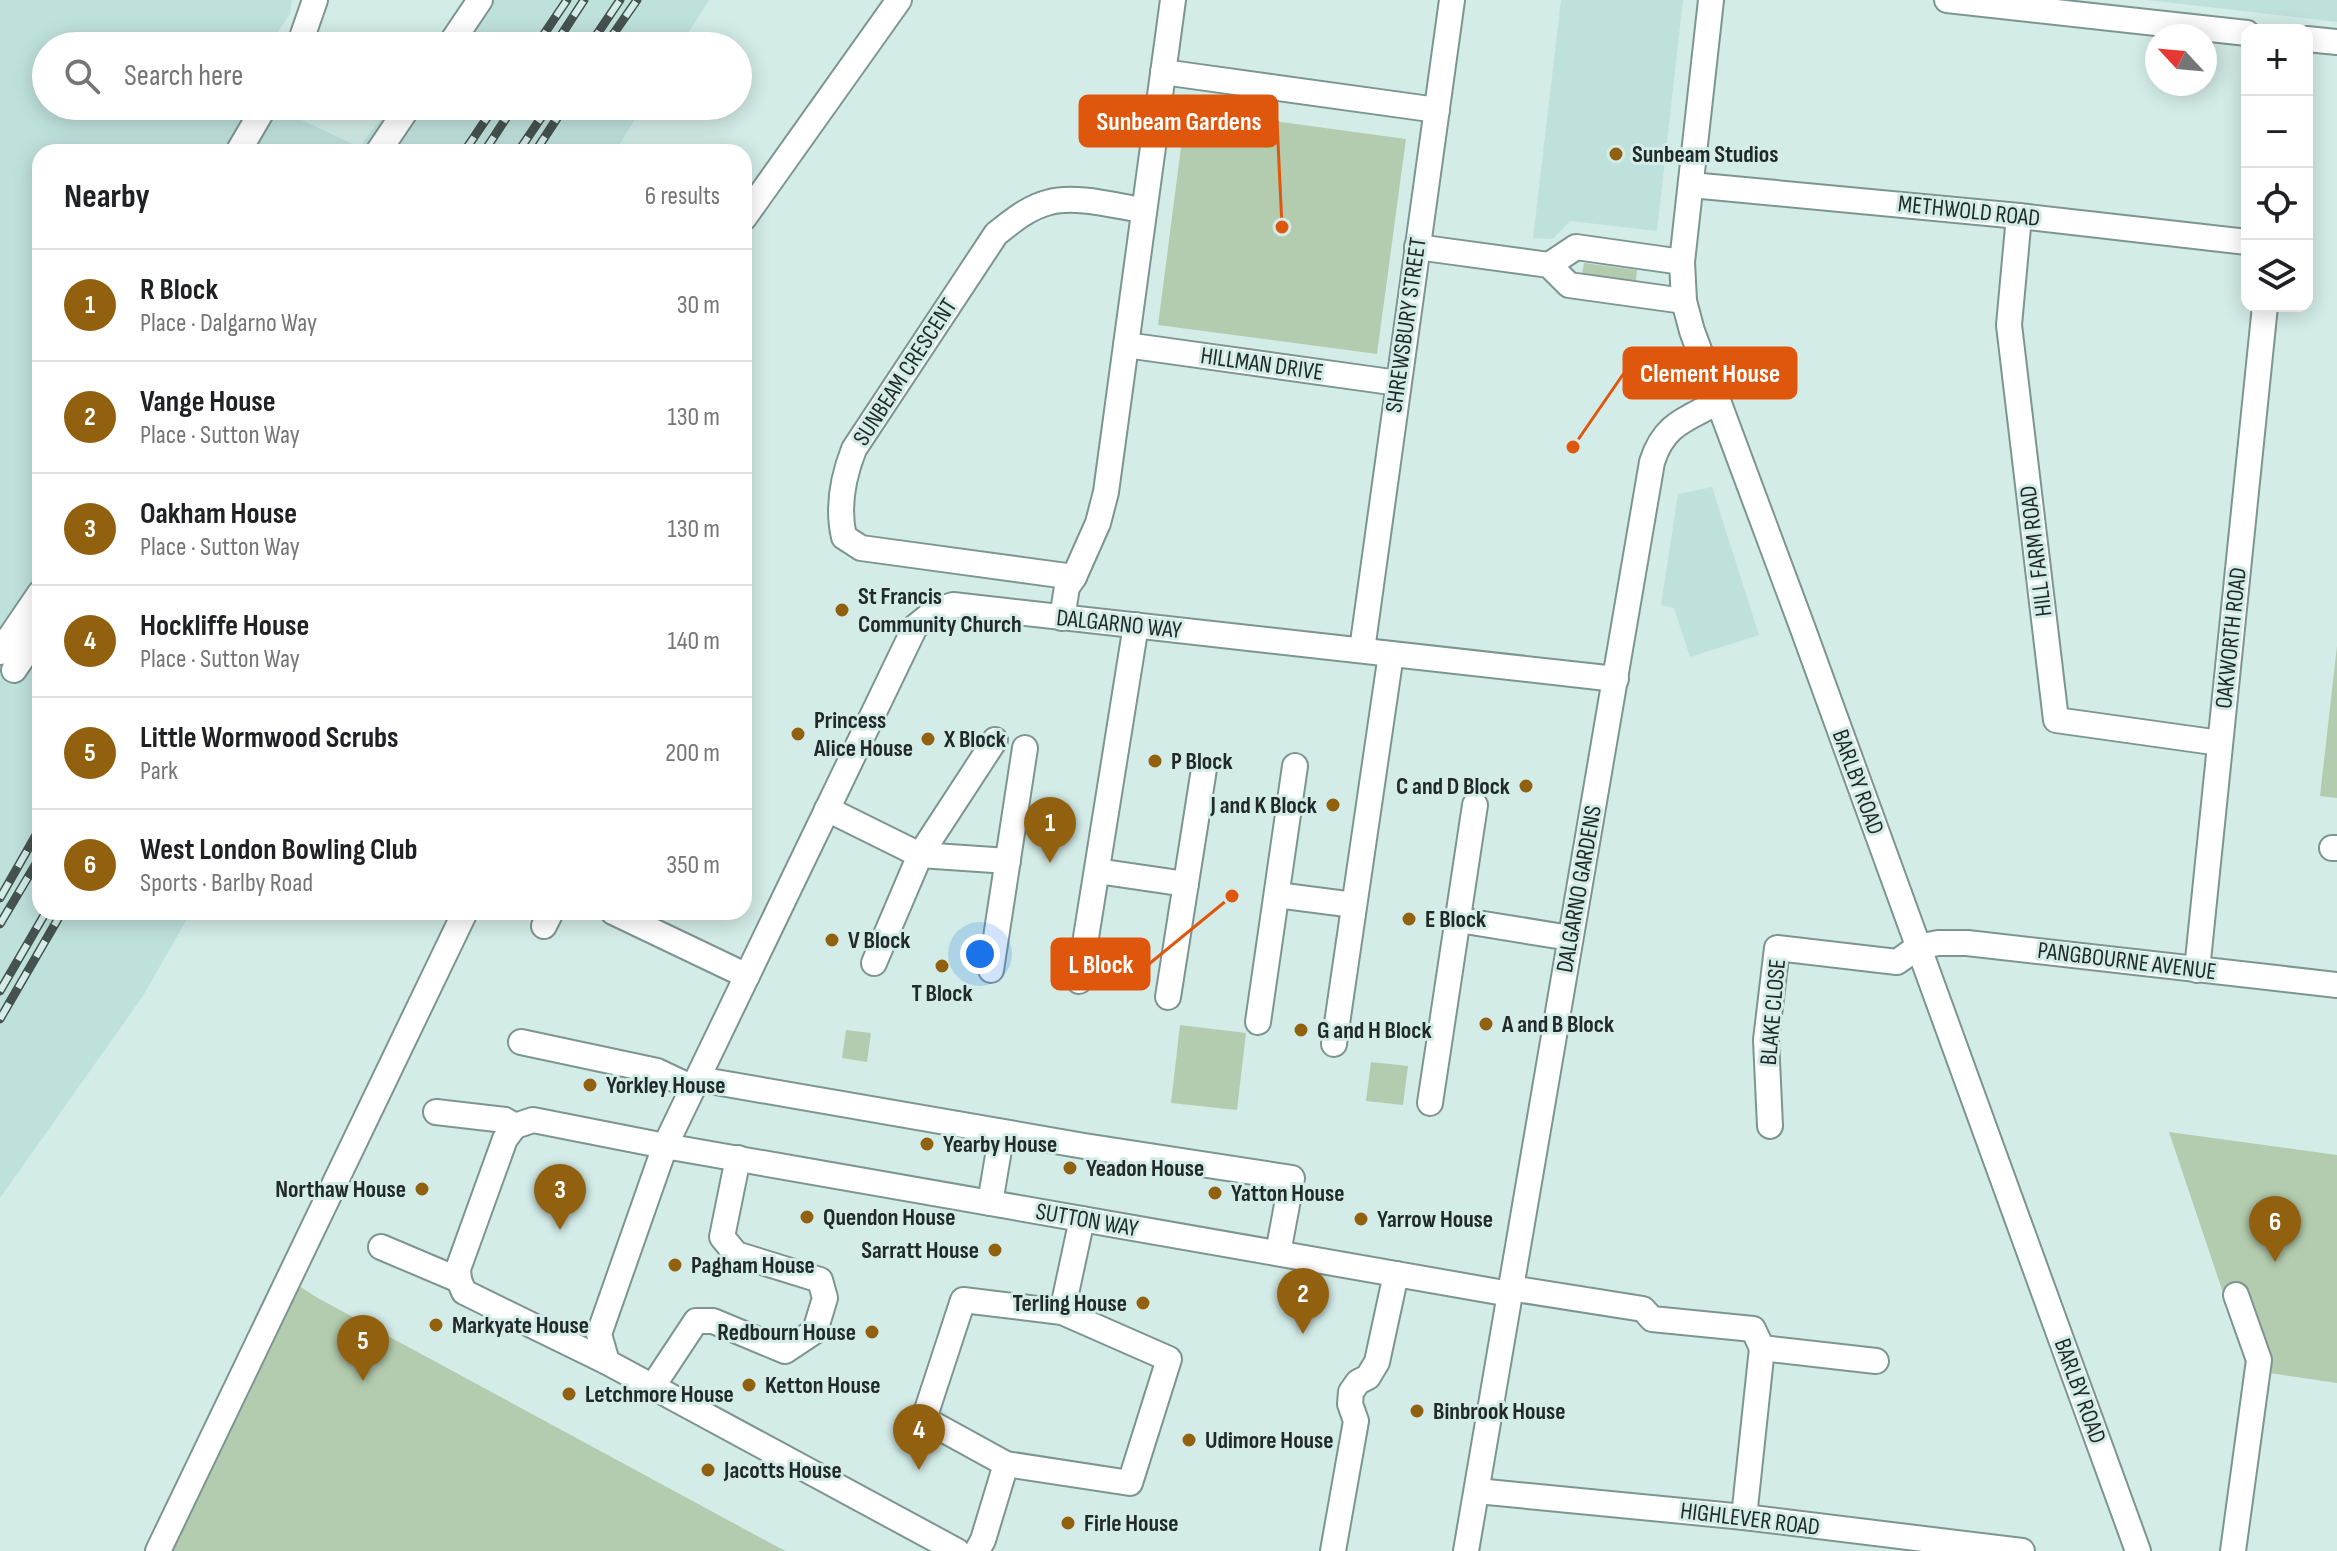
<!DOCTYPE html>
<meta charset="utf-8">
<style>
body{margin:0;font-family:"Sofia Sans Condensed",sans-serif;background:#f2f2f2;color:#202124}
.controls{position:absolute;right:24px;top:24px;display:grid;overflow:hidden;border-radius:16px;box-shadow:0 4px 20px #0003}
.controls button{width:72px;height:72px;display:grid;place-items:center;padding:0;border:0;border-bottom:2px solid #e0e0e0;background:#fff;color:#202124;font:40px sans-serif}
.compass{position:absolute;left:2145px;top:24px;width:72px;height:72px;border-radius:50%;background:#fff;box-shadow:0 4px 20px #0003;rotate:296deg}
.you{position:absolute;left:980px;top:954px;width:28px;height:28px;margin:-20px;border:6px solid #fff;border-radius:50%;background:#1a73e8;box-shadow:0 0 0 12px #1a73e833}
.badge{display:grid;place-items:center;width:52px;height:52px;border-radius:50%;background:#92610f;color:#fff;font-size:26px;font-weight:700}
.pin{position:absolute;translate:-50% -66px;filter:drop-shadow(0 2px 4px #0008)}
.pin::after{content:'';position:absolute;top:42px;width:28px;height:24px;background:inherit;clip-path:polygon(0 0,100% 0,50% 100%)}
.list{margin:0;padding:0;list-style:none}
h2{display:flex;justify-content:space-between;align-items:center;height:104px;margin:0;padding:0 32px;font-size:34px}
h2 small{font-size:26px;font-weight:400;color:#757577}
.list li{display:grid;grid-template-columns:52px 1fr auto;gap:24px;align-items:center;box-sizing:border-box;height:112px;padding:0 32px;border-top:2px solid #e0e0e0}
.list b{display:block;font-size:30px;white-space:nowrap}
.list p{margin:0;font-size:26px;white-space:nowrap;color:#757577}
.list em{font-size:26px;font-style:normal;color:#757577}
.icon{flex:none;width:44px;height:44px;fill:none;stroke:currentColor;stroke-width:2;stroke-linecap:round;stroke-linejoin:round}
.map{position:relative;flex:none;width:2337px;height:1551px;overflow:hidden}
.search{position:absolute;background:#fff;box-shadow:0 4px 20px #0003;left:32px;top:32px;width:720px;height:88px;display:flex;align-items:center;gap:20px;box-sizing:border-box;padding:0 28px;border-radius:44px;color:#757577;font-size:30px}
.panel{position:absolute;background:#fff;box-shadow:0 4px 20px #0003;left:32px;top:144px;width:720px;height:776px;border-radius:24px}
.map>svg:first-child{display:block}
</style>
<div class="map">
<svg width="2337" height="1551" viewBox="0 0 2337 1551">
<rect width="100%" height="100%" fill="#d3ece8"/>
<!-- built -->
<g fill="#bfe1dc">
<polygon points="0,0 292,0 290,14 269,46 46,46 46,106 272,106 359,147 390,106 643,106 615,152 40,152 40,912 191,912 143,996 0,1198"/>
<polygon points="471,0 709,0 680,46 436,46"/>
<polygon points="1561,0 1683,0 1657,231 1570,221 1553,239 1533,238"/>
<polygon points="2146,0 2337,0 2337,22 2165,2"/>
<polygon points="1712,487 1759,635 1690,657 1674,608 1661,605 1678,494"/>
</g>
<!-- green -->
<g fill="#b3cbae">
<polygon points="1186,109 1406,139 1377,354 1158,325"/>
<polygon points="1584,263 1637,270 1636,281 1582,274"/>
<polygon points="2337,646 2337,798 2320,796"/>
<polygon points="1180,1025 1246,1033 1237,1110 1171,1103"/>
<polygon points="846,1030 871,1033 867,1062 842,1058"/>
<polygon points="1371,1062 1408,1066 1403,1105 1366,1101"/>
<polygon points="2169,1132 2337,1155 2337,1383 2249,1370"/>
<polygon points="299,1286 316,1297 785,1551 172,1551"/>
</g>
<g fill="none" stroke-linecap="round" stroke-linejoin="round">
<defs>
<g id="minor">
<polyline points="1711,0 1682,262 1684,301 1692,331 1803,629 2138,1551"/>
<polyline points="1947,0 2247,33"/>
<polyline points="2307,39 2337,42"/>
<polyline points="299,46 315,0"/>
<polyline points="449,46 480,0"/>
<polyline points="1163,72 1437,110"/>
<polyline points="238,152 265,106"/>
<polyline points="378,152 409,106"/>
<polyline points="1691,185 2019,216 2247,242"/>
<polyline points="2019,216 2009,325 2056,720 2220,743"/>
<polyline points="744,218 899,0"/>
<polyline points="1417,247 1549,265 1569,285 1684,301"/>
<polyline points="1549,265 1576,247 1682,262"/>
<polyline points="1126,345 1398,383"/>
<path d="M 1074,577 L 861,548 L 844,537 C 837,507 843,477 854,449 L 996,234 C 1012,221 1029,207 1050,202 C 1076,195 1116,206 1143,210"/>
<polyline points="1062,618 1067,587 1074,577 1098,523 1106,492 1173,0"/>
<polyline points="1362,650 1452,0"/>
<polyline points="0,652 40,593"/>
<polyline points="14,670 40,632"/>
<polyline points="827,809 920,855 1008,861"/>
<polyline points="2332,848 2337,848"/>
<polyline points="1097,871 1186,884"/>
<polyline points="1277,895 1354,905"/>
<polyline points="613,912 747,976"/>
<polyline points="1459,920 1570,938"/>
<polyline points="544,926 551,912"/>
<polyline points="874,963 920,855 995,740"/>
<polyline points="991,970 1025,748"/>
<polyline points="2197,970 2265,306"/>
<polyline points="1079,981 1136,625"/>
<polyline points="1168,997 1204,769"/>
<polyline points="1258,1022 1295,766"/>
<polyline points="521,1042 657,1071 693,1088"/>
<polyline points="1334,1044 1391,654"/>
<polyline points="698,1079 1084,1146 1292,1178 1278,1253"/>
<polyline points="1430,1103 1475,805"/>
<polyline points="436,1112 505,1120 515,1126"/>
<polyline points="1770,1126 1766,1040 1777,948 1897,962 1918,947 1938,943 1967,943 2337,985"/>
<polyline points="990,1203 1002,1132"/>
<polyline points="381,1247 459,1280"/>
<polyline points="1510,1288 1643,1309 1652,1319 1753,1329 1762,1348 1876,1361"/>
<polyline points="607,1362 464,1292 459,1280 458,1269 505,1139 515,1126 533,1120 665,1146 915,627 935,611 953,605 1616,679"/>
<polyline points="653,1386 696,1321 713,1321 785,1351 815,1331 825,1298 820,1280 736,1254 722,1237 738,1158"/>
<polyline points="1006,1464 1130,1483 1169,1359 1062,1312 1082,1219"/>
<polyline points="1477,1491 1744,1517 2022,1551"/>
<polyline points="1744,1517 1762,1348"/>
<polyline points="158,1551 465,912"/>
<polyline points="957,1551 607,1362 599,1334 665,1146 1510,1294"/>
<polyline points="977,1551 983,1540 1006,1464 924,1419 963,1300 1062,1312"/>
<polyline points="1333,1551 1356,1421 1350,1404 1351,1392 1358,1382 1368,1377 1377,1362 1396,1274"/>
<path d="M 1466,1551 L 1652,462 C 1664,424 1685,420 1718,402"/>
<polyline points="2233,1551 2259,1360 2236,1295"/>
</g>
</defs>
<!-- minor casing -->
<use href="#minor" stroke="#7d9592" stroke-width="28"/>
<!-- minor -->
<use href="#minor" stroke="#fff" stroke-width="24"/>
<defs>
<g id="rail">
<polyline points="536,46 567,0"/>
<polyline points="554,46 584,0"/>
<polyline points="589,46 620,0"/>
<polyline points="605,46 637,0"/>
<polyline points="464,152 495,106"/>
<polyline points="484,152 514,106"/>
<polyline points="518,152 549,106"/>
<polyline points="535,152 565,106"/>
<polyline points="0,898 40,828"/>
<polyline points="0,924 40,857"/>
<polyline points="0,991 46,912"/>
<polyline points="0,1019 62,912"/>
</g>
</defs>
<!-- rail casing -->
<use href="#rail" stroke="#465250" stroke-width="9"/>
<!-- rail -->
<use href="#rail" stroke="#d3ece8" stroke-width="6" stroke-dasharray="18" stroke-linecap="butt"/>
</g>
<!-- markers -->
<g fill="#92610f" stroke="#d3ece8" stroke-width="3">
<circle cx="1616" cy="154" r="8"/>
<circle cx="842" cy="610" r="8"/>
<circle cx="798" cy="734" r="8"/>
<circle cx="928" cy="739" r="8"/>
<circle cx="1155" cy="761" r="8"/>
<circle cx="1526" cy="786" r="8"/>
<circle cx="1333" cy="805" r="8"/>
<circle cx="1409" cy="919" r="8"/>
<circle cx="832" cy="940" r="8"/>
<circle cx="942" cy="966" r="8"/>
<circle cx="1486" cy="1024" r="8"/>
<circle cx="1301" cy="1030" r="8"/>
<circle cx="590" cy="1085" r="8"/>
<circle cx="927" cy="1144" r="8"/>
<circle cx="1070" cy="1168" r="8"/>
<circle cx="422" cy="1189" r="8"/>
<circle cx="1215" cy="1193" r="8"/>
<circle cx="807" cy="1217" r="8"/>
<circle cx="1361" cy="1219" r="8"/>
<circle cx="995" cy="1250" r="8"/>
<circle cx="675" cy="1265" r="8"/>
<circle cx="1143" cy="1303" r="8"/>
<circle cx="436" cy="1325" r="8"/>
<circle cx="872" cy="1332" r="8"/>
<circle cx="749" cy="1385" r="8"/>
<circle cx="569" cy="1394" r="8"/>
<circle cx="1417" cy="1411" r="8"/>
<circle cx="1189" cy="1440" r="8"/>
<circle cx="708" cy="1470" r="8"/>
<circle cx="1068" cy="1523" r="8"/>
</g>
<g text-anchor="middle" dominant-baseline="central" stroke-width="6" stroke-linejoin="round" paint-order="stroke">
<!-- poi labels -->
<g font-size="24" font-weight="bold" fill="#212a29" stroke="#d3ece8" text-anchor="start">
<text x="1632" y="154">Sunbeam Studios</text>
<text x="858" y="596">St Francis<tspan x="858" dy="28">Community Church</tspan></text>
<text x="814" y="720">Princess<tspan x="814" dy="28">Alice House</tspan></text>
<text x="944" y="739">X Block</text>
<text x="1171" y="761">P Block</text>
<text x="1510" y="786" text-anchor="end">C and D Block</text>
<text x="1317" y="805" text-anchor="end">J and K Block</text>
<text x="1425" y="919">E Block</text>
<text x="848" y="940">V Block</text>
<text x="942" y="993" text-anchor="middle">T Block</text>
<text x="1502" y="1024">A and B Block</text>
<text x="1317" y="1030">G and H Block</text>
<text x="606" y="1085">Yorkley House</text>
<text x="943" y="1144">Yearby House</text>
<text x="1086" y="1168">Yeadon House</text>
<text x="406" y="1189" text-anchor="end">Northaw House</text>
<text x="1231" y="1193">Yatton House</text>
<text x="823" y="1217">Quendon House</text>
<text x="1377" y="1219">Yarrow House</text>
<text x="979" y="1250" text-anchor="end">Sarratt House</text>
<text x="691" y="1265">Pagham House</text>
<text x="1127" y="1303" text-anchor="end">Terling House</text>
<text x="452" y="1325">Markyate House</text>
<text x="856" y="1332" text-anchor="end">Redbourn House</text>
<text x="765" y="1385">Ketton House</text>
<text x="585" y="1394">Letchmore House</text>
<text x="1433" y="1411">Binbrook House</text>
<text x="1205" y="1440">Udimore House</text>
<text x="724" y="1470">Jacotts House</text>
<text x="1084" y="1523">Firle House</text>
</g>
<!-- street labels -->
<g font-size="24" fill="#212a29" stroke="#d3ece8">
<text transform="translate(1969 211) rotate(6)">METHWOLD ROAD</text>
<text transform="translate(1406 325) rotate(-82)">SHREWSBURY STREET</text>
<text transform="translate(1262 364) rotate(8)">HILLMAN DRIVE</text>
<text transform="translate(905 372) rotate(-57)">SUNBEAM CRESCENT</text>
<text transform="translate(2036 551) rotate(-97)">HILL FARM ROAD</text>
<text transform="translate(1119 624) rotate(6)">DALGARNO WAY</text>
<text transform="translate(2231 638) rotate(-84)">OAKWORTH ROAD</text>
<text transform="translate(1858 782) rotate(70)">BARLBY ROAD</text>
<text transform="translate(1579 889) rotate(-80)">DALGARNO GARDENS</text>
<text transform="translate(2127 961) rotate(7)">PANGBOURNE AVENUE</text>
<text transform="translate(1773 1012) rotate(-85)">BLAKE CLOSE</text>
<text transform="translate(1087 1220) rotate(10)">SUTTON WAY</text>
<text transform="translate(2080 1391) rotate(70)">BARLBY ROAD</text>
<text transform="translate(1750 1519) rotate(7)">HIGHLEVER ROAD</text>
</g>
</g>
<!-- callouts -->
<path fill="none" stroke="#de570d" stroke-width="3" d="M1282 227L1277 121M1573 447L1624 373M1232 896L1149 964"/>
<g fill="#de570d" stroke="#d3ece8" stroke-width="3">
<circle cx="1282" cy="227" r="8"/>
<circle cx="1573" cy="447" r="8"/>
<circle cx="1232" cy="896" r="8"/>
</g>
<g fill="#de570d" stroke="#de570d" stroke-width="3">
<rect x="1080" y="96" width="197" height="50" rx="8"/>
<rect x="1624" y="348" width="172" height="50" rx="8"/>
<rect x="1052" y="939" width="97" height="50" rx="8"/>
</g>
<g font-size="26" text-anchor="middle" font-weight="bold" fill="#fff">
<text x="1179" y="130">Sunbeam Gardens</text>
<text x="1710" y="382">Clement House</text>
<text x="1101" y="973">L Block</text>
</g>
</svg>
<div class="controls">
<button>+</button>
<button>−</button>
<button><svg class="icon" aria-label="locate" viewBox="0 0 24 24"><circle cx="12" cy="12" r="6"/><path d="M12 2v4M12 18v4M2 12h4M18 12h4"/></svg></button>
<button><svg class="icon" aria-label="layers" viewBox="0 0 24 24"><path d="M12 4l9 5-9 5-9-5zM3 14l9 5 9-5"/></svg></button>
</div>
<svg class="compass" viewBox="-18 -18 36 36"><path d="M0-13l5 13h-10z" fill="#e53935"/><path d="M0 13l5-13h-10z" fill="#757577"/></svg>
<div class="you"></div>
<div class="pin badge" style="left:1050px;top:863px">1</div>
<div class="pin badge" style="left:1303px;top:1334px">2</div>
<div class="pin badge" style="left:560px;top:1230px">3</div>
<div class="pin badge" style="left:919px;top:1470px">4</div>
<div class="pin badge" style="left:363px;top:1381px">5</div>
<div class="pin badge" style="left:2275px;top:1262px">6</div>
<div class="search"><svg class="icon" aria-label="search" viewBox="0 0 24 24"><circle cx="10" cy="10" r="6"/><path d="M15 15l6 6"/></svg>Search here</div>
<section class="panel">
<h2>Nearby<small>6 results</small></h2>
<ul class="list">
<li><span class="badge">1</span><div><b>R Block</b><p>Place · Dalgarno Way</p></div><em>30 m</em></li>
<li><span class="badge">2</span><div><b>Vange House</b><p>Place · Sutton Way</p></div><em>130 m</em></li>
<li><span class="badge">3</span><div><b>Oakham House</b><p>Place · Sutton Way</p></div><em>130 m</em></li>
<li><span class="badge">4</span><div><b>Hockliffe House</b><p>Place · Sutton Way</p></div><em>140 m</em></li>
<li><span class="badge">5</span><div><b>Little Wormwood Scrubs</b><p>Park</p></div><em>200 m</em></li>
<li><span class="badge">6</span><div><b>West London Bowling Club</b><p>Sports · Barlby Road</p></div><em>350 m</em></li>
</ul>
</section>
</div>
